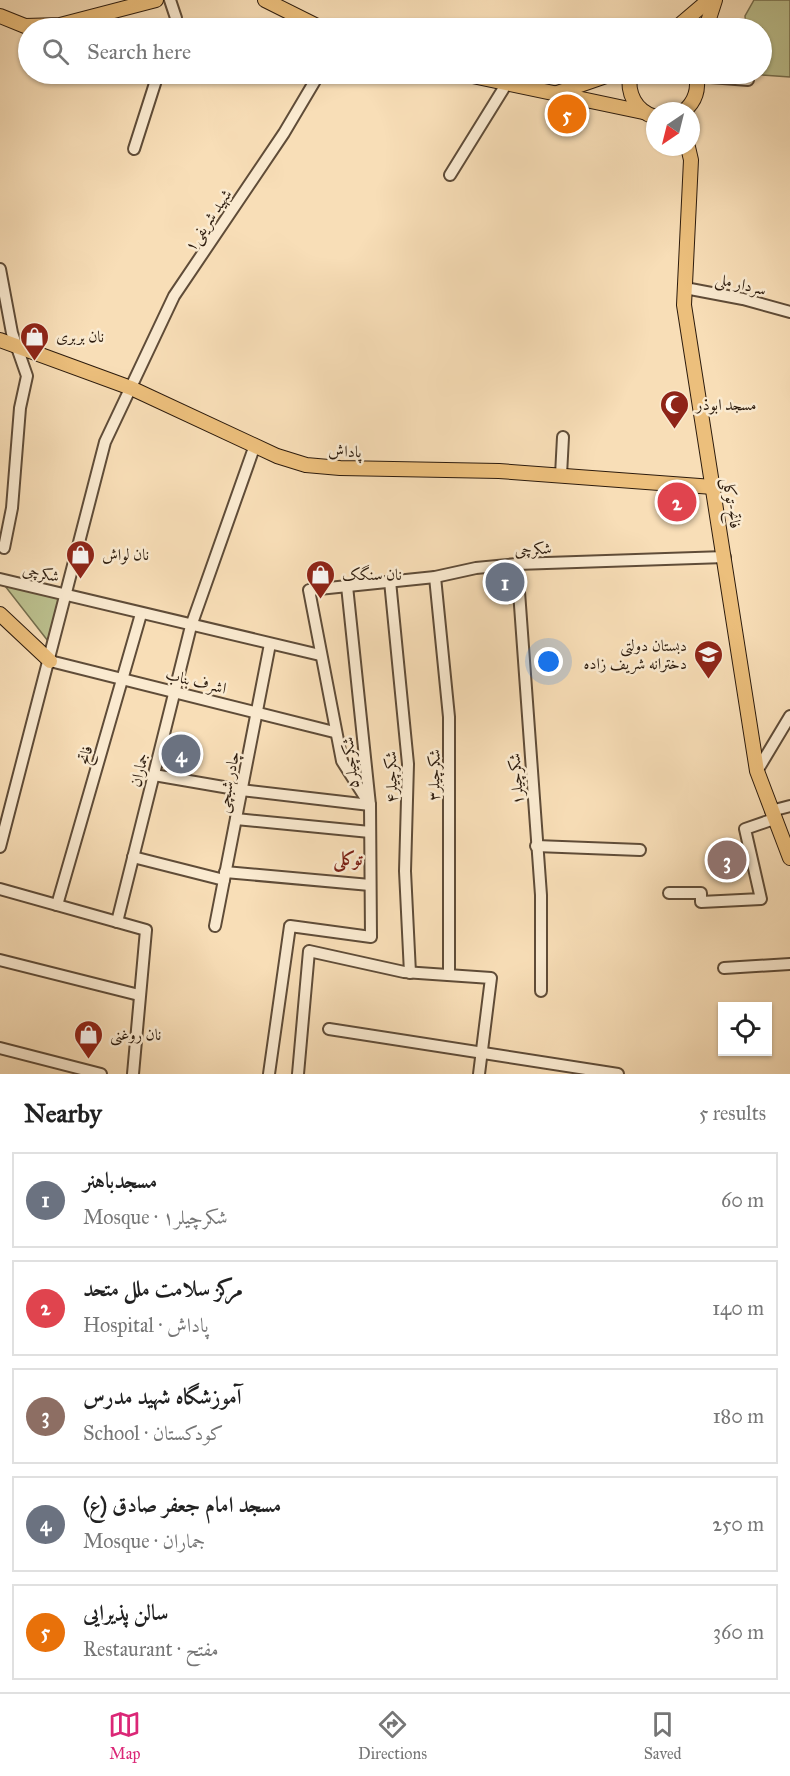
<!DOCTYPE html>
<meta charset="utf-8">
<style>
body{margin:0;font-family:"IM FELL Great Primer",Amiri,serif;background:#f2f2f2;color:#222}
.controls{position:absolute;right:18px;bottom:18px;display:grid;overflow:hidden;border-radius:0px;box-shadow:0 2px 4px #0004}
.controls button{width:54px;height:54px;display:grid;place-items:center;padding:0;border:0;border-bottom:2px solid #e0e0e0;background:#fff;color:#222;font:30px sans-serif}
.compass{position:absolute;left:646px;top:102px;width:54px;height:54px;border-radius:50%;background:#fff;box-shadow:0 2px 4px #0004;rotate:215deg}
.you{position:absolute;left:549px;top:662px;width:21px;height:21px;margin:-15px;border:4px solid #fff;border-radius:50%;background:#1a73e8;box-shadow:0 0 0 9px #1a73e833}
.badge{display:grid;place-items:center;width:39px;height:39px;border-radius:50%;background:#db2777;color:#fff;font-size:20px;font-weight:700}
.pin{position:absolute;translate:-50% -50%;border:3px solid #fff;box-shadow:0 2px 6px #0006}
.list{margin:0;padding:0;list-style:none}
h2{display:flex;justify-content:space-between;align-items:center;height:78px;margin:0;padding:0 24px;font-size:26px}
h2 small{font-size:20px;font-weight:400;color:#767676}
.list li{display:grid;grid-template-columns:39px 1fr auto;gap:18px;align-items:center;box-sizing:border-box;height:96px;margin:0 12px 12px;padding:0 12px;border:2px solid #e0e0e0;border-radius:0px}
.list b{display:block;font-size:22px;white-space:nowrap}
.list p{margin:0;font-size:20px;white-space:nowrap;color:#767676}
.list em{font-size:20px;font-style:normal;color:#767676}
.icon{flex:none;width:33px;height:33px;fill:none;stroke:currentColor;stroke-width:2;stroke-linecap:round;stroke-linejoin:round}
.map{position:relative;flex:none;width:790px;height:1074px;overflow:hidden}
.search{position:absolute;background:#fff;box-shadow:0 2px 4px #0004;left:18px;right:18px;top:18px;height:66px;display:flex;align-items:center;gap:15px;box-sizing:border-box;padding:0 21px;border-radius:33px;color:#767676;font-size:22px}
.sheet{height:618px;background:#fff}
nav{display:flex;justify-content:space-around;align-items:center;box-sizing:border-box;height:84px;border-top:2px solid #e0e0e0;background:#fff;font-size:16px;color:#767676}
nav a{display:grid;justify-items:center;gap:3px}
nav .on{color:#db2777}
.map>svg:first-child{display:block}
</style>
<div class="map">
<svg width="790" height="1074" viewBox="0 0 790 1074">
<rect width="100%" height="100%" fill="#f8deb7"/>
<filter id="stains"><feTurbulence type="fractalNoise" baseFrequency=".00333" numOctaves="4"/><feColorMatrix values="0 0 0 0 .2 0 0 0 0 .09 0 0 0 0 .02 0 0 0 .5 -.17"/></filter>
<radialGradient id="worn" r=".72"><stop offset=".6" stop-color="#630" stop-opacity="0"/><stop offset="1" stop-color="#630" stop-opacity=".3"/></radialGradient>
<!-- green -->
<g fill="#bcc18f" stroke="#746e4e" stroke-width="1.5">
<polygon points="754,0 790,0 790,77 750,74 762,74 762,28 746,28 745,16"/>
<polygon points="5,586 59,598 48,641"/>
</g>
<g fill="none" stroke-linecap="round" stroke-linejoin="round">
<defs>
<g id="minor">
<polyline points="170,0 176,18 172,28"/>
<polyline points="698,76 748,80"/>
<polyline points="134,149 158,74"/>
<polyline points="450,175 507,83"/>
<polyline points="0,269 12,333 27,376 20,408 12,508 4,548"/>
<polyline points="685,288 743,299 790,312"/>
<polyline points="561,475 563,437"/>
<polyline points="517,564 541,895 541,991"/>
<polyline points="435,577 449,717 449,975"/>
<polyline points="0,579 320,655"/>
<polyline points="390,581 408,764 405,871 410,973"/>
<polyline points="50,661 334,732"/>
<polyline points="757,771 790,716"/>
<polyline points="154,775 241,790 370,805"/>
<polyline points="370,805 342,761 309,590 435,577 476,568 517,564 725,557"/>
<polyline points="771,811 790,806"/>
<polyline points="236,819 370,832"/>
<polyline points="536,846 640,850"/>
<polyline points="0,847 105,442 174,296 284,133 319,74"/>
<polyline points="133,857 224,880"/>
<polyline points="225,872 370,885"/>
<polyline points="0,889 146,930 133,1074"/>
<polyline points="669,893 701,893 701,902 761,899 745,829 774,819"/>
<polyline points="57,905 141,614"/>
<polyline points="117,922 191,626 255,445"/>
<polyline points="215,926 270,644"/>
<polyline points="0,960 139,995"/>
<polyline points="724,968 790,964"/>
<polyline points="329,1029 618,1074"/>
<polyline points="0,1048 101,1074"/>
<polyline points="269,1074 290,926 371,937 370,805 347,586"/>
<polyline points="298,1074 309,951 404,972 491,978 479,1074"/>
</g>
<g id="major">
<polyline points="265,0 321,28"/>
<polyline points="0,16 25,26 60,25 156,0"/>
<polyline points="676,28 709,0"/>
<polyline points="706,28 715,0"/>
<polyline points="463,74 643,112"/>
<path d="M 630,74 C 627,93 635,111 655,117"/>
<polyline points="557,93 612,74"/>
<path d="M 684,111 C 696,101 699,88 696,74"/>
<polyline points="688,147 691,160 684,305 757,771 790,858"/>
<polyline points="0,340 131,388 277,456 306,465 340,468 499,471 713,487"/>
<polyline points="0,614 50,661"/>
</g>
</defs>
<!-- minor casing -->
<use href="#minor" stroke="#5f4c38" stroke-width="14"/>
<!-- major casing -->
<use href="#major" stroke="#2c1b0d" stroke-width="16"/>
<!-- minor -->
<use href="#minor" stroke="#faead0" stroke-width="10"/>
<!-- major -->
<use href="#major" stroke="#ecbf7c" stroke-width="14"/>
</g>
<!-- icons -->
<defs>
<symbol id="shop-pin" viewBox="-11 -11 22 30"><path d="M0 17L-7.5 6A9.5 9.5 0 1 1 7.5 6Z" fill="#8f2418" stroke="#faead0"/><path d="M-5-2.5h2.3a2.7 3.5 0 0 1 5.4 0H5L5.5 6h-11ZM-1.5-2.5h3a1.5 2.3 0 0 0-3 0Z" fill="#fff"/></symbol>
<symbol id="mosque-pin" viewBox="-11 -11 22 30"><path d="M0 17L-7.5 6A9.5 9.5 0 1 1 7.5 6Z" fill="#8f2418" stroke="#faead0"/><path d="M3.5-4.9A6 6 0 1 0 3.5 4.9A5 5 0 1 1 3.5-4.9Z" fill="#fff"/></symbol>
<symbol id="school-pin" viewBox="-11 -11 22 30"><path d="M0 17L-7.5 6A9.5 9.5 0 1 1 7.5 6Z" fill="#8f2418" stroke="#faead0"/><path d="M0-5L7-2L0 1L-7-2ZM-4 1L0 2.5L4 1V4Q0 6-4 4Z" fill="#fff"/></symbol>
</defs>
<g fill-rule="evenodd">
<use href="#shop-pin" x="18" y="320" width="33" height="45"/>
<use href="#mosque-pin" x="658" y="388" width="33" height="45"/>
<use href="#shop-pin" x="64" y="538" width="33" height="45"/>
<use href="#shop-pin" x="304" y="558" width="33" height="45"/>
<use href="#school-pin" x="692" y="638" width="33" height="45"/>
<use href="#shop-pin" x="72" y="1018" width="33" height="45"/>
</g>
<g text-anchor="middle" dominant-baseline="central" stroke-width="5" stroke-linejoin="round" paint-order="stroke">
<!-- street labels -->
<g font-size="16" fill="#2c1b0d" stroke="#faead0">
<text transform="translate(208 220) rotate(-56)">شهید شریفی۱</text>
<text transform="translate(741 284) rotate(13)">سردار ملی</text>
<text transform="translate(345 451) rotate(3)">پاداش</text>
<text transform="translate(732 503) rotate(81)">فاتح-توکلی</text>
<text transform="translate(533 549) rotate(-3)">شکرچی</text>
<text transform="translate(41 573) rotate(12)">شکرچی</text>
<text transform="translate(196 681) rotate(14)">اشرف بناب</text>
<text transform="translate(85 755) rotate(-74)">فاتح</text>
<text transform="translate(350 763) rotate(-96)">شکرچیلر۵</text>
<text transform="translate(139 770) rotate(-76)">جماران</text>
<text transform="translate(434 775) rotate(-89)">شکرچیلر۳</text>
<text transform="translate(391 777) rotate(-91)">شکرچیلر۴</text>
<text transform="translate(516 779) rotate(-94)">شکرچیلر۱</text>
<text transform="translate(228 782) rotate(-79)">چادر شبچی</text>
</g>
<!-- poi labels -->
<g font-size="16" fill="#2c1b0d" stroke="#faead0" text-anchor="start">
<text x="56" y="336">نان بربری</text>
<text x="696" y="404">مسجد ابوذر</text>
<text x="102" y="554">نان لواش</text>
<text x="342" y="574">نان سنگک</text>
<text x="687" y="645" text-anchor="end">دبستان دولتی<tspan x="687" dy="18">دخترانه شریف زاده</tspan></text>
<text x="110" y="1034">نان روغنی</text>
</g>
<!-- neighbourhood labels -->
<g font-size="18" font-weight="bold" fill="#7a1f14" stroke="#faead0">
<text x="348" y="859">توکلی</text>
</g>
</g>
<rect width="100%" height="100%" filter="url(#stains)"/>
<rect width="100%" height="100%" fill="url(#worn)"/>
</svg>
<div class="controls">
<button><svg class="icon" aria-label="locate" viewBox="0 0 24 24"><circle cx="12" cy="12" r="6"/><path d="M12 2v4M12 18v4M2 12h4M18 12h4"/></svg></button>
</div>
<svg class="compass" viewBox="-18 -18 36 36"><path d="M0-13l5 13h-10z" fill="#e53935"/><path d="M0 13l5-13h-10z" fill="#767676"/></svg>
<div class="you"></div>
<div class="pin badge" style="left:505px;top:582px;background:#6b7280">1</div>
<div class="pin badge" style="left:677px;top:502px;background:#e0444e">2</div>
<div class="pin badge" style="left:727px;top:860px;background:#8d6e63">3</div>
<div class="pin badge" style="left:181px;top:754px;background:#6b7280">4</div>
<div class="pin badge" style="left:567px;top:114px;background:#e8710a">5</div>
<div class="search"><svg class="icon" aria-label="search" viewBox="0 0 24 24"><circle cx="10" cy="10" r="6"/><path d="M15 15l6 6"/></svg>Search here</div>
</div>
<section class="sheet">
<h2>Nearby<small>5 results</small></h2>
<ul class="list">
<li><span class="badge" style="background:#6b7280">1</span><div><b>مسجدباهنر</b><p>Mosque · شکرچیلر۱</p></div><em>60 m</em></li>
<li><span class="badge" style="background:#e0444e">2</span><div><b>مرکز سلامت ملل متحد</b><p>Hospital · پاداش</p></div><em>140 m</em></li>
<li><span class="badge" style="background:#8d6e63">3</span><div><b>آموزشگاه شهید مدرس</b><p>School · کودکستان</p></div><em>180 m</em></li>
<li><span class="badge" style="background:#6b7280">4</span><div><b>مسجد امام جعفر صادق (ع)</b><p>Mosque · جماران</p></div><em>250 m</em></li>
<li><span class="badge" style="background:#e8710a">5</span><div><b>سالن پذیرایی</b><p>Restaurant · مفتح</p></div><em>360 m</em></li>
</ul>
</section>
<nav>
<a class="on"><svg class="icon" aria-label="map" viewBox="0 0 24 24"><path d="M3 6l6-2 6 2 6-2v14l-6 2-6-2-6 2zM9 4v14M15 6v14"/></svg>Map</a>
<a><svg class="icon" aria-label="directions" viewBox="0 0 24 24"><path d="M12 3l9 9-9 9-9-9zM9 14v-3h6M13 9l2 2-2 2"/></svg>Directions</a>
<a><svg class="icon" aria-label="saved" viewBox="0 0 24 24"><path d="M7 4h10v16l-5-4-5 4z"/></svg>Saved</a>
</nav>
